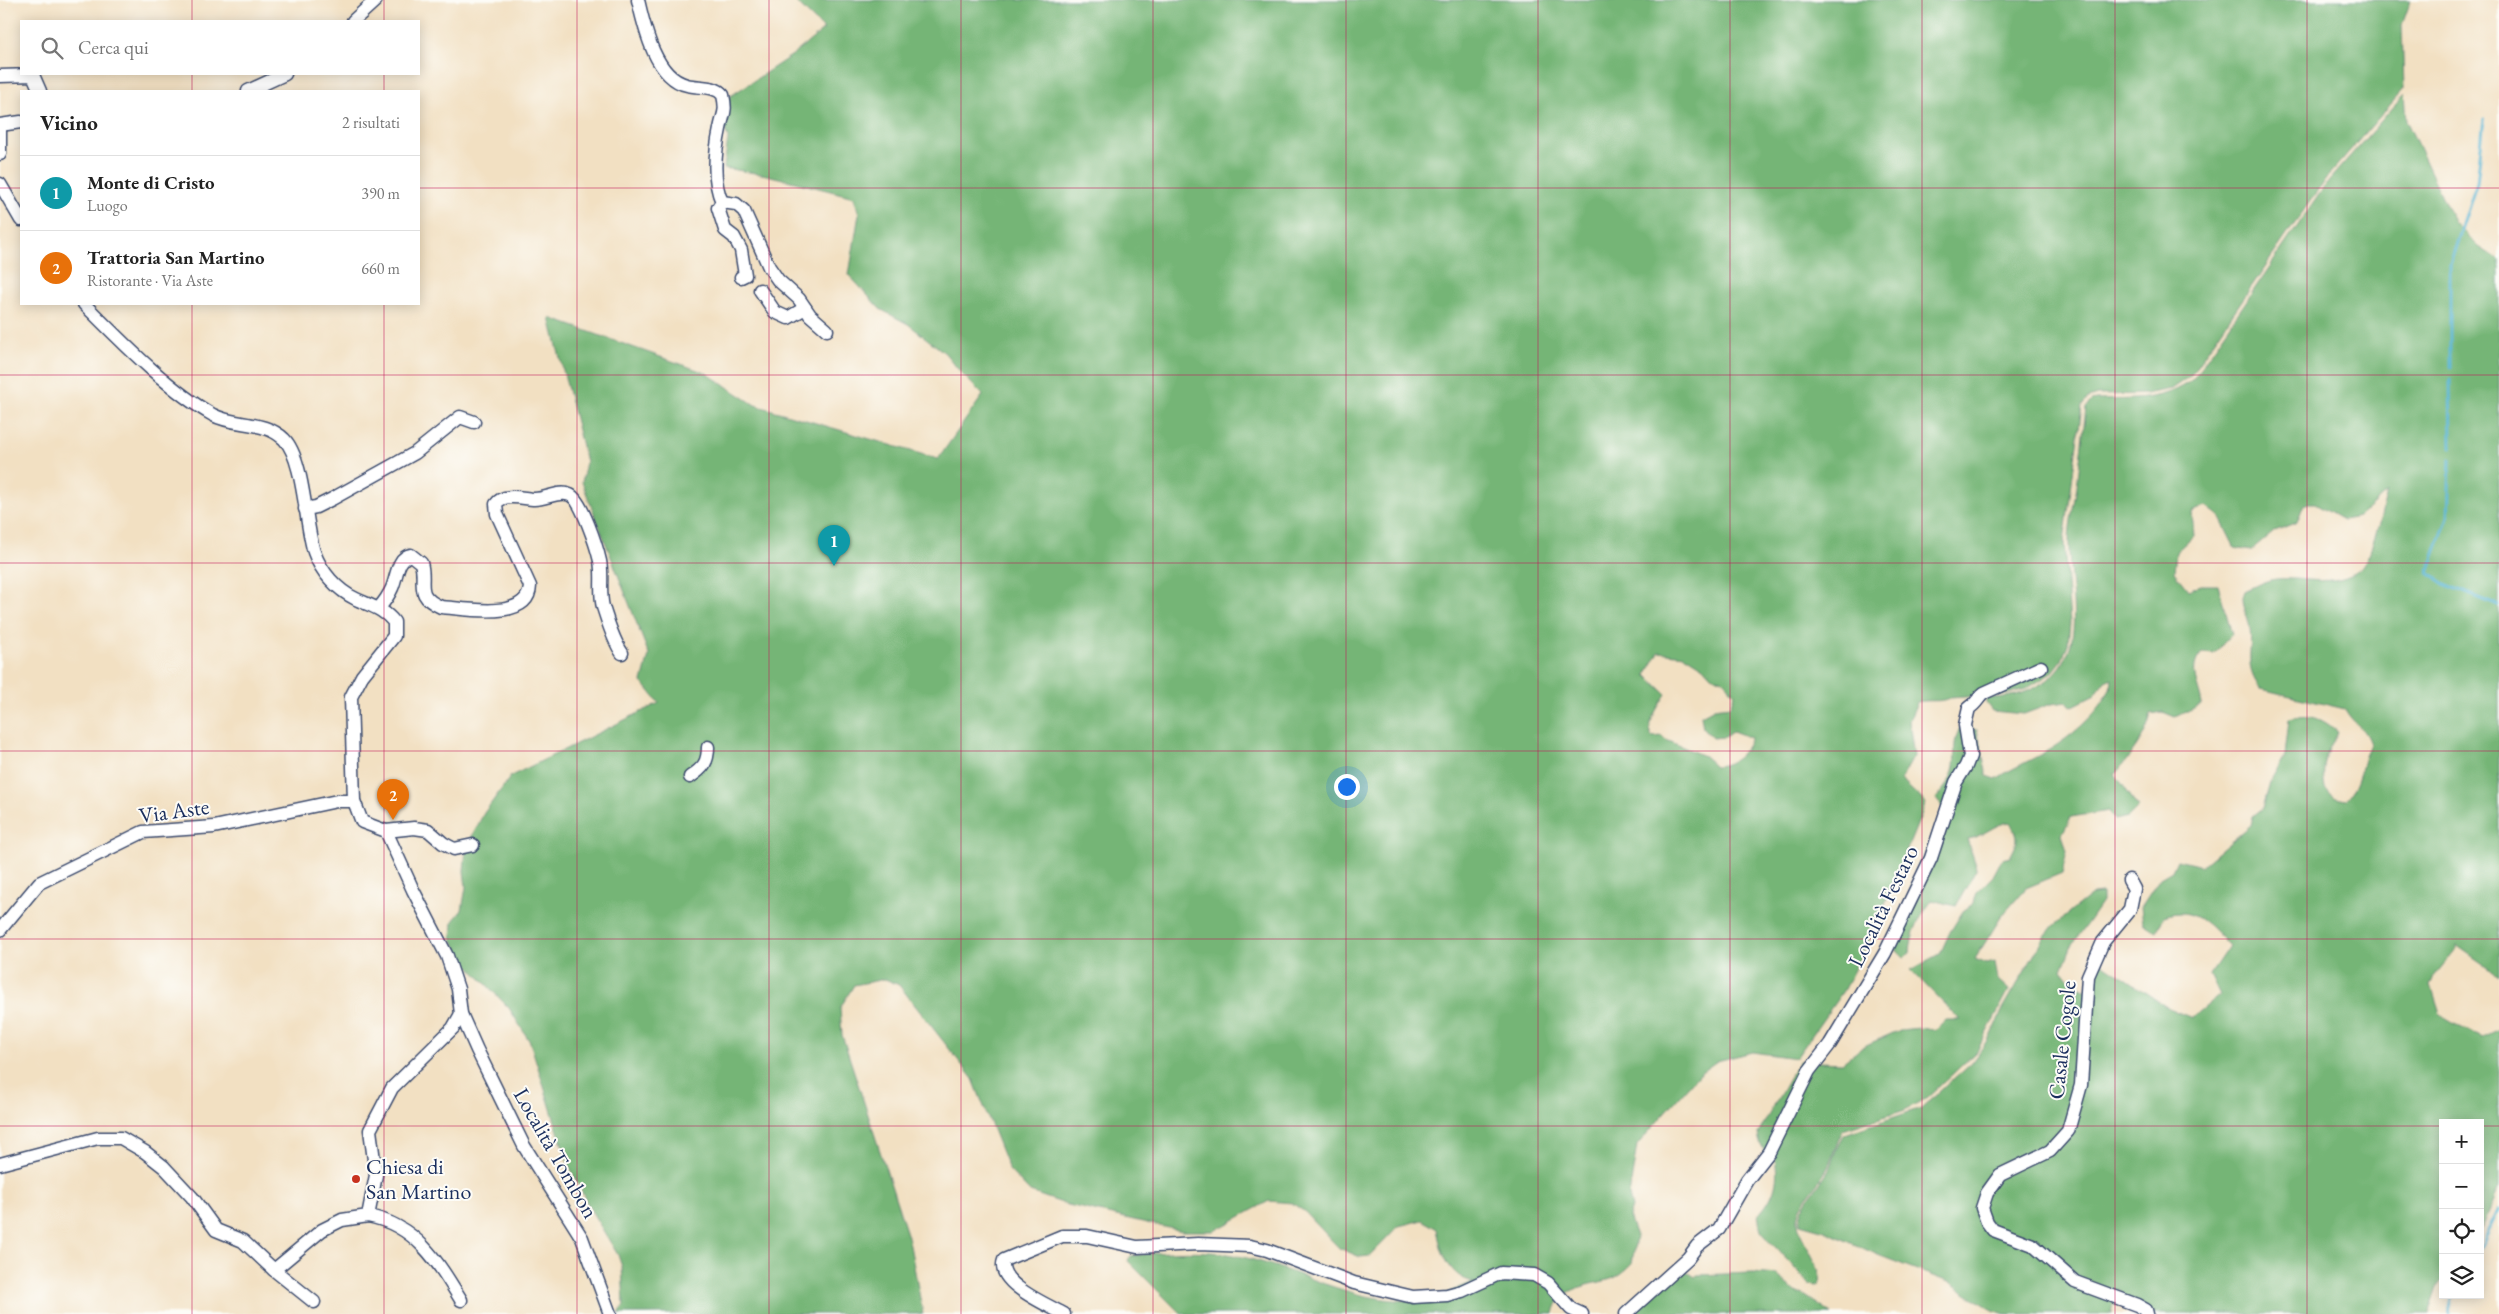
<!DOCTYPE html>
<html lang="it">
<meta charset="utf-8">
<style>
body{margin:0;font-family:"EB Garamond",serif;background:#f6f6f6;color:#222}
.controls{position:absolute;right:15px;bottom:15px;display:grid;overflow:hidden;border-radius:0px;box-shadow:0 2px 12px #0003}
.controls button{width:45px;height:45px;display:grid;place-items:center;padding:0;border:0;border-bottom:1px solid #e0e0e0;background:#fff;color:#222;font:25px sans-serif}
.you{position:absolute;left:1346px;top:786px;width:18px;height:18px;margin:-12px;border:4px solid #fff;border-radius:50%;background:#1a73e8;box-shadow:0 0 0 8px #1a73e833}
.badge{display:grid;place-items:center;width:32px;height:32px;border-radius:50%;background:#111827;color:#fff;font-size:16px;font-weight:700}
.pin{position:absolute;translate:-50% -41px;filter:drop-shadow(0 1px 2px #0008)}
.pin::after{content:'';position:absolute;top:26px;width:18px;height:15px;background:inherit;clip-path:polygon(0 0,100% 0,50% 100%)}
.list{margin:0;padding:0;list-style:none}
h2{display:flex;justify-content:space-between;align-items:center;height:65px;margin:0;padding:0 20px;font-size:21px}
h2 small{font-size:16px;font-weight:400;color:#767676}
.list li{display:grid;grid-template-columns:32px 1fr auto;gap:15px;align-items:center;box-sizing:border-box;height:75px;padding:0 20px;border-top:1px solid #e0e0e0}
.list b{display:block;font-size:19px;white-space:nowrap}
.list p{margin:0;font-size:16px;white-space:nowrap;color:#767676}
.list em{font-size:16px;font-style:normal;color:#767676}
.icon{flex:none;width:28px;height:28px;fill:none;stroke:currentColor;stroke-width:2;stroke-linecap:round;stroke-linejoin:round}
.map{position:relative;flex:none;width:2499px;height:1314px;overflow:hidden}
.search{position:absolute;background:#fff;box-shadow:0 2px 12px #0003;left:20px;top:20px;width:400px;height:55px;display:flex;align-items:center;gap:12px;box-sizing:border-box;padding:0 18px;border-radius:0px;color:#767676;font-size:19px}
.panel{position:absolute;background:#fff;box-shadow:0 2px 12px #0003;left:20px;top:90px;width:400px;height:215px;border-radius:0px}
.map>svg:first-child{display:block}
</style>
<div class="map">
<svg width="2499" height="1314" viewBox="0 0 2499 1314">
<rect width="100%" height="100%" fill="#fdfcf7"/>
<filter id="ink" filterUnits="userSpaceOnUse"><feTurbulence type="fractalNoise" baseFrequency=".02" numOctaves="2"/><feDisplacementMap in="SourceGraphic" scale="10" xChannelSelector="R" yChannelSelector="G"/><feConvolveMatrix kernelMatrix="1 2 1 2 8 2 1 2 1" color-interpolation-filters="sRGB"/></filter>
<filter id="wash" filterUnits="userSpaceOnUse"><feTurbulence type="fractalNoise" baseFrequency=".0096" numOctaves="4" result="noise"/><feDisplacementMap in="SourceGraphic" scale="20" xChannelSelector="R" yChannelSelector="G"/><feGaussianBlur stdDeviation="1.12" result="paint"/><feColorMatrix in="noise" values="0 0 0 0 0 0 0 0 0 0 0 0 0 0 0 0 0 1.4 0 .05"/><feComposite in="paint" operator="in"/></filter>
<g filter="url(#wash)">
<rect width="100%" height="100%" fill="#f2e0c2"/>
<!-- forest -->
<g fill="#75b576" stroke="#48726a" fill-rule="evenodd">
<path d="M 794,0 L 2411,0 L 2402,25 L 2404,89 L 2326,178 L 2190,376 L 2171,389 L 2145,394 L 2097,395 L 2088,398 L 2082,406 L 2064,542 L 2070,623 L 2068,644 L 2062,660 L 2053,672 L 2026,689 L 2008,694 L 1950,698 C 1941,703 1929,699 1917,702 L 1909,721 L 1914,756 L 1901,780 L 1926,803 L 1873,933 L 1843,991 L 1796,1058 L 1752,1052 L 1717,1061 L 1700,1073 L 1637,1145 L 1629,1196 L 1632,1208 L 1629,1217 L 1636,1236 L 1632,1264 C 1627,1269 1620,1275 1614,1278 C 1592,1286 1559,1285 1554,1314 L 1181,1314 L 1128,1261 L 1130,1256 C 1168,1251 1209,1248 1247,1258 C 1307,1273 1363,1308 1427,1299 C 1442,1297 1459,1287 1474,1282 C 1448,1277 1441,1251 1437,1229 L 1422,1220 L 1399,1226 L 1370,1256 L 1360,1257 L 1339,1248 L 1305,1212 L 1292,1203 L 1269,1201 L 1214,1231 L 1182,1231 L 1068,1205 L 1030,1192 L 1009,1170 L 973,1079 L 899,985 L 885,979 L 854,985 L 840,1008 L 842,1035 L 909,1240 L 923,1314 L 619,1314 L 624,1305 L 622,1267 L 618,1255 L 589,1207 L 568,1163 L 530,1042 L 509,1008 L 460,957 L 452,938 L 453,921 L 462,910 L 466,887 L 464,871 L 466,848 L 484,813 L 511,776 L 659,703 L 642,682 L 649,655 L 582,482 L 586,462 L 550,318 L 706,373 L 755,405 L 938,459 L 983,395 L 962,374 L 945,353 L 908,324 L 880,309 L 849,275 L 859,214 L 854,197 L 767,175 L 724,168 L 728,138 L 722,121 L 729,97 L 794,54 L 824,29 ZM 1659,652 L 1685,655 L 1704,667 L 1711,675 L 1723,680 L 1735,693 L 1730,706 L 1714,708 L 1701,715 L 1703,728 L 1712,738 L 1725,737 L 1733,731 L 1751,738 C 1745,754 1732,766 1715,766 L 1704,756 L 1664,739 L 1662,736 L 1652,737 C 1645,724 1659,706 1666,694 L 1646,675 Z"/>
<path d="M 2404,95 L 2406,120 L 2454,222 L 2479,247 L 2499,260 L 2499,975 L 2456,945 L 2456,949 L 2435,975 L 2431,985 L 2440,1013 L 2451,1023 L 2482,1037 L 2499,1029 L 2499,1188 L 2483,1227 L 2480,1231 L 2480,1123 L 2443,1123 L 2443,1280 L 2437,1288 L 2428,1314 L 2145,1314 L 2117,1289 L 2112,1314 L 2005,1314 L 1993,1310 L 1951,1283 L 1878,1255 L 1825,1231 L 1800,1224 C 1799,1203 1818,1189 1827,1173 C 1833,1160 1836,1145 1845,1134 L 1921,1108 L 1971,1063 L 1989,1039 L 2004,1007 L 2045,936 L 2054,925 L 2093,894 L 2102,893 L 2102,902 L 2071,947 L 2062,970 L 2070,981 L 2088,991 L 2095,984 L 2098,960 L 2168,1008 L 2192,1018 L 2220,995 L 2210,974 L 2229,946 C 2209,926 2195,905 2164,916 L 2157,932 L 2143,923 L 2141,907 L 2160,878 L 2172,871 L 2177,860 L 2202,866 L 2251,825 L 2253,816 L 2263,808 L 2270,783 L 2285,756 L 2289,719 C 2310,713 2322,718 2338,732 C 2326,752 2321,767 2325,789 L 2336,798 L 2346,800 C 2360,785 2361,762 2370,744 C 2363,724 2354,726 2345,709 L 2261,689 C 2243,667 2253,653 2250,628 C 2248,618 2243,608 2243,597 L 2245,591 C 2253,587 2262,582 2270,580 C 2296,574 2335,591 2360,568 C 2373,556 2382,510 2387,492 L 2359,517 L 2343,520 L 2315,504 L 2304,504 L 2297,522 L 2275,531 L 2251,551 L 2235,548 L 2219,516 L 2206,506 L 2192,512 L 2194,535 L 2176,552 L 2174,572 L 2188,590 L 2201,585 L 2218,585 L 2232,634 L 2214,654 L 2202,653 C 2187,668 2199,686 2202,704 L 2175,717 L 2163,712 L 2151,714 C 2145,739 2132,754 2115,774 L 2138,807 L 2128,817 L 2115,820 L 2109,811 L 2071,817 L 2062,834 L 2067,851 L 2062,873 L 2026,888 L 2001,917 L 1975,959 L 1987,964 L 1995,962 L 1998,980 L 2009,990 L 1977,1051 L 1928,1097 L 1905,1110 L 1843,1130 C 1836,1144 1832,1159 1825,1172 C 1816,1189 1797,1203 1798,1223 C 1798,1239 1829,1274 1818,1286 L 1810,1285 L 1766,1237 L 1761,1231 L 1758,1215 C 1773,1200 1780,1180 1775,1160 C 1764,1153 1760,1147 1758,1134 L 1799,1061 L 1842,1063 L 1864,1046 L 1900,1030 L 1919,1028 L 1935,1030 L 1945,1020 L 1960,1020 L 1911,970 L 1940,954 L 1950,932 L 1963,911 L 1974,903 L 1977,892 L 1993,876 L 2002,859 L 2010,857 C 2018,842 2020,838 2011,822 C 1994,823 1984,837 1967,839 L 1977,868 L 1956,906 L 1932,900 C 1920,918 1911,931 1910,953 L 1904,957 L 1889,942 L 1944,809 L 1936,799 C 1943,790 1952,779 1954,767 C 1956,752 1952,743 1960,728 L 1977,730 L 1987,776 L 1996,779 C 2012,768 2030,761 2047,751 C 2069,739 2112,704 2112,678 L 2105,681 L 2095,695 L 2071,707 L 2067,702 L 2051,704 L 2024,714 L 1992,711 L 1986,703 L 1986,698 C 2008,698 2024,695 2043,683 C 2091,652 2068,591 2069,543 C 2069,524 2074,505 2077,487 C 2080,460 2083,434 2086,408 L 2091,401 L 2096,400 C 2132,399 2163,402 2193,379 L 2329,180 Z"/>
<polygon points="1685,1268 1686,1271 1695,1277 1697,1275 1753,1273 1777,1275 1796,1293 1804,1295 1832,1314 1624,1314"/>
</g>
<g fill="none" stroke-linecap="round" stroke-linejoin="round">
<!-- stream -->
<g stroke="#53b3d2" stroke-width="3">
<polyline points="2450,368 2450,264 2477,182 2484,119"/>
<polyline points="2450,379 2451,448"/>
<polyline points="2450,459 2448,517 2428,573 2444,584 2499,606"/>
<polyline points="2480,1248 2499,1209"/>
<polyline points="2449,1314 2451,1302 2454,1295"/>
</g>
</g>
</g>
<g filter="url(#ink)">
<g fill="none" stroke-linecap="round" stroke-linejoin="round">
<defs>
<g id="minor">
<path d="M 638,0 C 644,26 655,78 687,85 C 699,88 715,85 723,95 C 727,113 723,113 720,129 C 715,152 712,180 722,202 L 718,208 L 725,230 L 734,237 L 741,250 L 745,275 L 741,277"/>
<polyline points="353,21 376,0"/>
<polyline points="0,76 33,75 40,91"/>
<polyline points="248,91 285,74"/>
<polyline points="0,125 21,122"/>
<polyline points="0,127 0,154"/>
<polyline points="0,184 21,220"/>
<polyline points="722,202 736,204 744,211 769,267 778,280 799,299 810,315 827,330"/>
<polyline points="760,290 775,312 788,318 805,308"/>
<path d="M 84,304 C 121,341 168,390 213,415 C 236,427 264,420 284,439 C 304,459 305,524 314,552 C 321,572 337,590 356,599 C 371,606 384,609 394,622 L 394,636 L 362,676 L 351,697 L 354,801 L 362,822 L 386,831 L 413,890 L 447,956 L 458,989 L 461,1014 L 477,1050 L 524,1146 L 582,1238 L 610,1314"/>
<polyline points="305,509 316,507 332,499 415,453 460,417 474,422"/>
<path d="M 379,608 C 384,602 389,595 392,588 C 397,577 397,557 411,555 L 421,563 C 427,583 413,595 441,607 C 463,608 529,622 530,586 L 497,514 L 496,504 C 503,493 522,498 533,499 C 545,500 559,490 570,495 C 582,500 597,548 600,561 C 603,576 599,592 603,607 C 608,622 613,640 622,653"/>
<path d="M 690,777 C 703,768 708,763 708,747"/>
<polyline points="386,831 414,828 428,830 443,843 454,849 473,845"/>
<polyline points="2129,880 2134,889 2130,909 2103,942 2088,976 2081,1085 2068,1131 2050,1151 2000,1175 1987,1193 1982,1208 1987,1222 1993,1230 2033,1245 2075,1282 2137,1305 2146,1310 2147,1314"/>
<polyline points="0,930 39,883 143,832 214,827 337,801 354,801"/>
<polyline points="0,1164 98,1138 121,1138 145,1152 164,1167 192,1197 216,1230 243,1241 274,1270 322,1230 342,1220 368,1216 376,1175 370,1130 392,1088 453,1028 461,1014"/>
<path d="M 368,1216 C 416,1225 438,1262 461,1300"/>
<polyline points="274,1270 314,1302"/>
<path d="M 1064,1314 C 1048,1305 995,1283 1004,1260 L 1062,1236 L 1087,1236 L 1137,1247 L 1198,1244 L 1250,1246 L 1267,1250 L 1354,1283 L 1413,1297 L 1447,1295 L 1462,1291 L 1501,1273 L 1534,1275 L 1548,1283 L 1571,1309 L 1582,1314"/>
<path d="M 1626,1314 L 1688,1258 L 1697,1246 L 1719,1229 L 1747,1180 L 1769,1152 L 1809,1071 L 1830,1044 L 1885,953 L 1931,858 L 1956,782 L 1966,766 L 1970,756 L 1965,725 L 1969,708 C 1977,704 1978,697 1984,693 L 2041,667"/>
</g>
</defs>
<!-- minor casing -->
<use href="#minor" stroke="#3b4a6d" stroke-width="15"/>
<!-- minor -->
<use href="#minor" stroke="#fff" stroke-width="12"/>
</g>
</g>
<!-- grid -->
<path fill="none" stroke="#c2185b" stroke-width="1" stroke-opacity="0.55" d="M 192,0 L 192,21M 384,0 L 384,21M 577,0 L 577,1314M 769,0 L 769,1314M 961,0 L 961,1314M 1153,0 L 1153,1314M 1346,0 L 1346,1314M 1538,0 L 1538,1314M 1730,0 L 1730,1314M 1922,0 L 1922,1314M 2115,0 L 2115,1314M 2307,0 L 2307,1314M 192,74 L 192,91M 384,74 L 384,91M 0,188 L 21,188M 419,188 L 2499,188M 192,304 L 192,1314M 384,304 L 384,1314M 0,375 L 2499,375M 0,563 L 2499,563M 0,751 L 2499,751M 0,939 L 2499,939M 0,1126 L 2443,1126M 2480,1126 L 2499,1126"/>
<!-- markers -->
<circle fill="#c8321e" stroke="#fdfcf7" stroke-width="2" cx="356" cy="1179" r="5"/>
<g text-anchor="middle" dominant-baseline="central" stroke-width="4" stroke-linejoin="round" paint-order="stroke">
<!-- street labels -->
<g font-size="22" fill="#1b2f5e" stroke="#fdfcf7">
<text transform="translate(174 811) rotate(-8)">Via Aste</text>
<text transform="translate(1883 906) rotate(-64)">Località Festaro</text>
<text transform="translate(2062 1040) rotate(-84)">Casale Cogole</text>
<text transform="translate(556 1153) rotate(60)">Località Tombon</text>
</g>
<!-- poi labels -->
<g font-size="22" fill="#1b2f5e" stroke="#fdfcf7" text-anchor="start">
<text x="366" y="1166">Chiesa di<tspan x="366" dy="25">San Martino</tspan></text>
</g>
</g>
</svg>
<div class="controls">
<button>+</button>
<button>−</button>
<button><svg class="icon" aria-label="locate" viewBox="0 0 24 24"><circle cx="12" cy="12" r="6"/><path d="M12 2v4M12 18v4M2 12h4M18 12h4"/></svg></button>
<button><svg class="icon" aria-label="layers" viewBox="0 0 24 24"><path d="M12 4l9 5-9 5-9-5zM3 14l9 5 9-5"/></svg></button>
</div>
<div class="you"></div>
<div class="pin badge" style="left:834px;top:566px;background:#0f9aa8">1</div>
<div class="pin badge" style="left:393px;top:820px;background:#e8710a">2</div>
<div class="search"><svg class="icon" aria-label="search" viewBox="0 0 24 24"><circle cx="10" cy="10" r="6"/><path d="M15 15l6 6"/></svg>Cerca qui</div>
<section class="panel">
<h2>Vicino<small>2 risultati</small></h2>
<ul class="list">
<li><span class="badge" style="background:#0f9aa8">1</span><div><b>Monte di Cristo</b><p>Luogo</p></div><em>390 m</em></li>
<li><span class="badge" style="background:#e8710a">2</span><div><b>Trattoria San Martino</b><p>Ristorante · Via Aste</p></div><em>660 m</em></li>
</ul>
</section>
</div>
